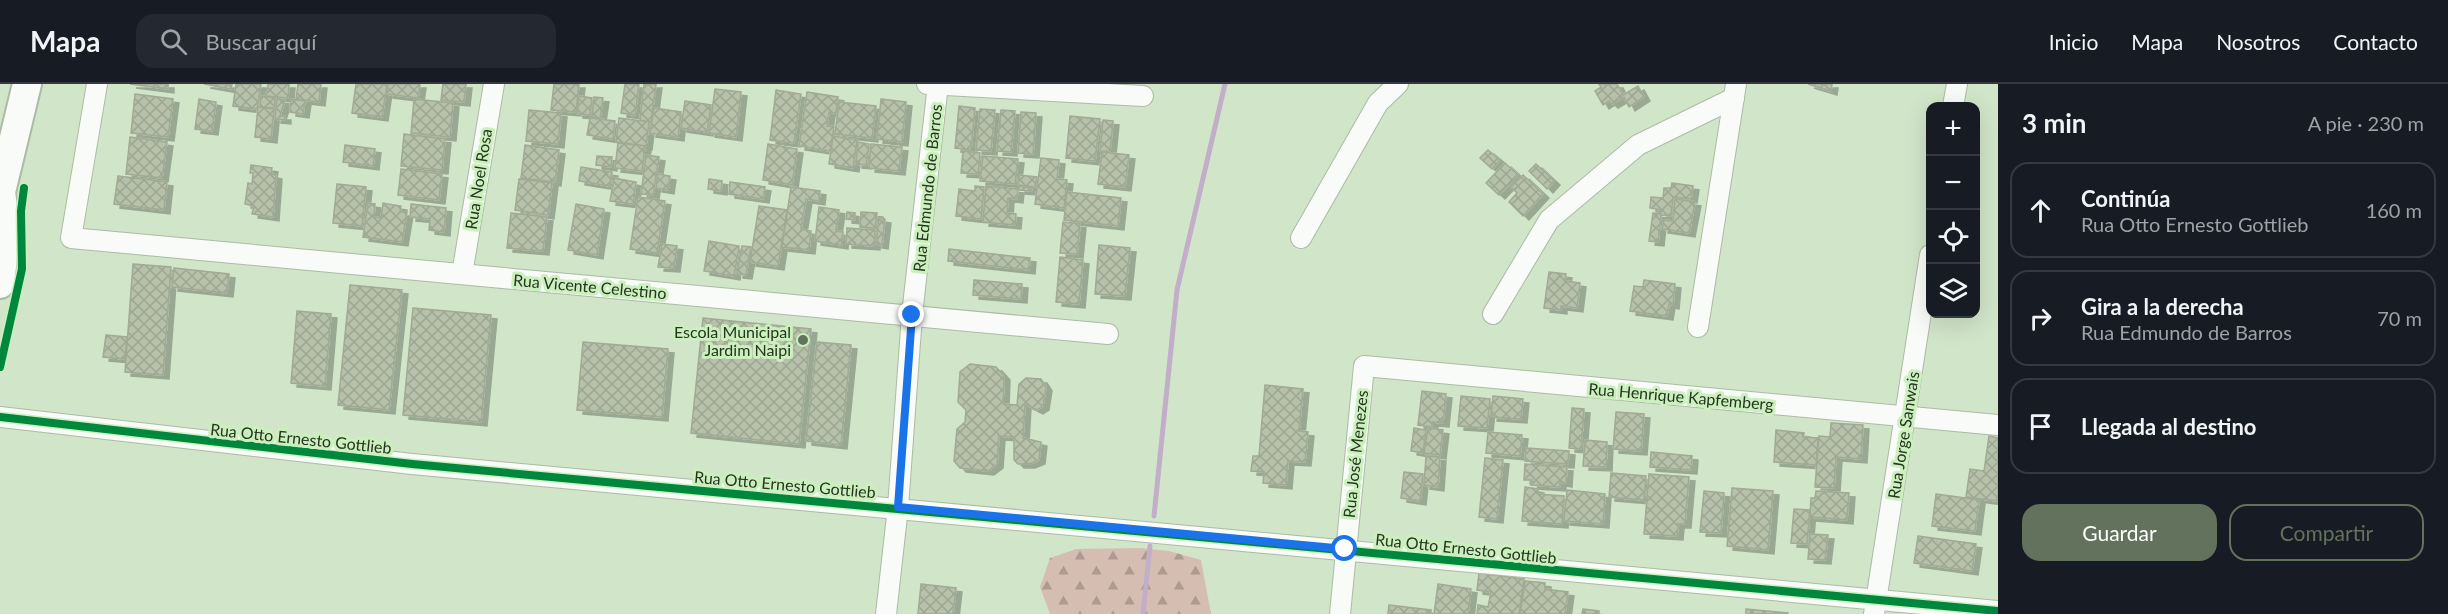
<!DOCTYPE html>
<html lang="es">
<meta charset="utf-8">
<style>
body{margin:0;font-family:Lato,sans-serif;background:#242831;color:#f1f3f6}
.controls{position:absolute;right:18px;top:18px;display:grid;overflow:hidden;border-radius:12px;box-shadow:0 6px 24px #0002}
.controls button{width:54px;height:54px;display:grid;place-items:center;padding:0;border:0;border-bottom:2px solid #363941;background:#171b24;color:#f1f3f6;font:30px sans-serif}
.stop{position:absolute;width:18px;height:18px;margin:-14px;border:4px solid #1a73e8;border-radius:50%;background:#fff}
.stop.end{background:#1a73e8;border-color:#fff;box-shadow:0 2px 6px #0008}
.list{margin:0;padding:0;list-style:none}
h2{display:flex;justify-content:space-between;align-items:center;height:78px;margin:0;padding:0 24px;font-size:26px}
h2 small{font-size:20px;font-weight:400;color:#9ea1a6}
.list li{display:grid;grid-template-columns:39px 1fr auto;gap:18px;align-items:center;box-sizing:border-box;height:96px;margin:0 12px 12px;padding:0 12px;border:2px solid #363941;border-radius:18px}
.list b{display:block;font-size:22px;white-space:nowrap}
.list p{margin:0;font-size:20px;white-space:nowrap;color:#9ea1a6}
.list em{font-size:20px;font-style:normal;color:#9ea1a6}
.actions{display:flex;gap:12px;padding:18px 24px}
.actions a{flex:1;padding:14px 0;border:2px solid #62725c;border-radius:18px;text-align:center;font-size:21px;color:#62725c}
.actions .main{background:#62725c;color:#fff}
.icon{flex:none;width:33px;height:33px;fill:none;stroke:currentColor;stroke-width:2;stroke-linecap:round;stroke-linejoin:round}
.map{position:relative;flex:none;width:1998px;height:530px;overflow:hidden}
header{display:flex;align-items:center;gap:36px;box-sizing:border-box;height:84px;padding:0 30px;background:#171b24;border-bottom:2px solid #363941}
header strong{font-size:28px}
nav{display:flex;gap:33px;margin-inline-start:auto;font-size:21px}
.search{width:420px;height:54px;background:#242831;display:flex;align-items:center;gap:15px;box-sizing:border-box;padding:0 21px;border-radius:18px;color:#9ea1a6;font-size:22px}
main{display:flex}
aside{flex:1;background:#171b24}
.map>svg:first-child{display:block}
</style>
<header>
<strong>Mapa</strong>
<div class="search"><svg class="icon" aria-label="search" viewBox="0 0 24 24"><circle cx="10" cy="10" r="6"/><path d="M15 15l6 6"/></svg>Buscar aquí</div>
<nav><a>Inicio</a><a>Mapa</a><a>Nosotros</a><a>Contacto</a></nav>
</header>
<main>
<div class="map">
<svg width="1998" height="530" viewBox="0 0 1998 530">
<defs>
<pattern id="forest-firs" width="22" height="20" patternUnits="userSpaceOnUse" patternTransform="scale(1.5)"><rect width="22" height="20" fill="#d6bdb2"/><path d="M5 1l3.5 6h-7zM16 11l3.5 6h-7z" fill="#ad9a90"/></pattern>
<pattern id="building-cross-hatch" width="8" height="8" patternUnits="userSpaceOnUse" patternTransform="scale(1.5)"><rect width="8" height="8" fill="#b6c1aa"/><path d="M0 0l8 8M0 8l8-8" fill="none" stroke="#9ca692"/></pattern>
<filter id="shadow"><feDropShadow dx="6" dy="4" stdDeviation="0" flood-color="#0004"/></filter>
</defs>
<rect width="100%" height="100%" fill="#d1e5c9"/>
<!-- forest -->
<polygon fill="url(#forest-firs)" points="1140,464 1169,467 1201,476 1211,530 1050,530 1040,503 1050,474 1076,465"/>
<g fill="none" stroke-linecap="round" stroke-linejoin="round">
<!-- stream -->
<g stroke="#c2aec8" stroke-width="5">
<polyline points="1154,432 1177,206 1225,0"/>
<polyline points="1143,530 1150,462"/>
</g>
</g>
<!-- building -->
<g fill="url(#building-cross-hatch)" stroke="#a0aa94" stroke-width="1.5" filter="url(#shadow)">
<polygon points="130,0 168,0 168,5"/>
<polygon points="204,0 232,0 231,5"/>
<polygon points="236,0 261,0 257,25 233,22"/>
<polygon points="268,0 289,0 288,14 266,12"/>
<polygon points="298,0 321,0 319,18 296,15"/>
<polygon points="356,0 387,0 382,33 352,29"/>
<polygon points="388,0 420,0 418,14 387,10"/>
<polygon points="443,0 466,0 464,18 441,16"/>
<polygon points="554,0 579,0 576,28 551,26"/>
<polygon points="625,0 639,0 635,31 621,29"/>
<polygon points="644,0 656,0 651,38 640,36"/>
<polygon points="1599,0 1617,0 1623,11 1638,2 1644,13 1629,23 1624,13 1612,20 1609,17 1603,21 1595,7 1601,3"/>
<polygon points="1808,0 1832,0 1831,7"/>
<polygon points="715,5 741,8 736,53 709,49"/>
<polygon points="776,6 801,10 794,59 770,56"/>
<polygon points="807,8 838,13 836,29 829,28 827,42 834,43 830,67 799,62"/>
<polygon points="135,10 173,15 168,53 131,49"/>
<polygon points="261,12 275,14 274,24 260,23"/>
<polygon points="579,12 592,14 590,31 577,30"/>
<polygon points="594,13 603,14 600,34 592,33"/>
<polygon points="199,15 216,18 212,47 195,45"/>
<polygon points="277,15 285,16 280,32 285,32 285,36 275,35"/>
<polygon points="291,15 305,17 303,30 290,28"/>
<polygon points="414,15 453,19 450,53 411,49"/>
<polygon points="881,15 906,18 902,58 877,55"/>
<polygon points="685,17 711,21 707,48 681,44"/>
<polygon points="839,18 876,22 872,54 835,50"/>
<polygon points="959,22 975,24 971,66 955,64"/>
<polygon points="258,23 274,25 271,55 255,53"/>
<polygon points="654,24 681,28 678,53 650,49"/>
<polygon points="980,25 995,26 991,67 976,66"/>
<polygon points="529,26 561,29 558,60 526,57"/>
<polygon points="1001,26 1015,27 1011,68 997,67"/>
<polygon points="1021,28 1036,29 1033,70 1018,69"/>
<polygon points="1070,32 1100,35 1095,77 1066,74"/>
<polygon points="590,34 615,37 613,55 587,51"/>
<polygon points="619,34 649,38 646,62 616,58"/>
<polygon points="1103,36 1113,37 1110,67 1100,67"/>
<polygon points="404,50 445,55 442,86 401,82"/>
<polygon points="833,52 857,56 853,84 829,80"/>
<polygon points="130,53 167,58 162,94 126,90"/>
<polygon points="858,58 869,60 866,81 856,80"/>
<polygon points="618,59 645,62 642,87 615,84"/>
<polygon points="768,60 797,65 792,101 763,96"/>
<polygon points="871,60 902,63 899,87 869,84"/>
<polygon points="345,61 375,65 373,82 343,78"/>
<polygon points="525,61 559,66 555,98 521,94"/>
<polygon points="1488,66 1500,76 1492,85 1480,74"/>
<polygon points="963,67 980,69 978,90 961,89"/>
<polygon points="1102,68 1129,71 1125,103 1098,100"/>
<polygon points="646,71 659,73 653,111 641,110"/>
<polygon points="597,72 612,73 611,83 596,81"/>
<polygon points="983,72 1018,75 1015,100 980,97"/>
<polygon points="1041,74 1059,76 1057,95 1067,96 1064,124 1035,120"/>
<polygon points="1505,79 1518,91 1499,111 1486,99"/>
<polygon points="1536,80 1554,97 1547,105 1529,87"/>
<polygon points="251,81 272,84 271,90 276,91 273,133 252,130 254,122 245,120 248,99 252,100 253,89 250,89"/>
<polygon points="581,83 612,88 610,102 579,97"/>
<polygon points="401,85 442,90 439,116 398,111"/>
<polygon points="658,90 670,92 668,106 656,104"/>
<polygon points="1019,91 1037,93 1035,103 1018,101"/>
<polygon points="1523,91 1543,110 1523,132 1509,118 1517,109 1511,103"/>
<polygon points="118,92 167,98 164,126 114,120"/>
<polygon points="614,94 636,98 633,120 610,117"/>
<polygon points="519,95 552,99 548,131 515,126"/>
<polygon points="709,95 722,97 721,107 708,105"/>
<polygon points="730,98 765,103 763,115 729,110"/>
<polygon points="1672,99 1693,102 1691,115 1673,113 1671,132 1661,131 1658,158 1649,157 1653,129 1661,130 1661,126 1650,124 1651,113 1663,114 1664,104 1671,104"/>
<polygon points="337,100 366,103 362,142 333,139"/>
<polygon points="975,102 984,103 981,135 956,132 959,105 975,107"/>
<polygon points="986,102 1018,105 1017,115 1008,114 1007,129 1016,130 1015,141 983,138"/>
<polygon points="1019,102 1032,104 1031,107 1019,106"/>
<polygon points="791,103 820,107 819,117 806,115 801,145 811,147 809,166 782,163"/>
<polygon points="1067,108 1121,114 1118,142 1064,136"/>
<polygon points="638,113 665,117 657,169 630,165"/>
<polygon points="1675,115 1695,118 1689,149 1662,145 1664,136 1673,137"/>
<polygon points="368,119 375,120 374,133 381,134 383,119 401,122 400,128 407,128 402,158 363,153"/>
<polygon points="411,120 446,124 444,148 429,146 430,135 410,133"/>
<polygon points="576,120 604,125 597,171 568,166"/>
<polygon points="759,122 787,126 778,182 750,178"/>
<polygon points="819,123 839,126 836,147 843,148 842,161 815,157"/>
<polygon points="847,128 855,129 855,136 846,135"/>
<polygon points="861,128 877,129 875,144 860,143"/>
<polygon points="511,129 547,133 543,167 507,164"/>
<polygon points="879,134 885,135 882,161 876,160"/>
<polygon points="1063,138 1080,140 1077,170 1060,169"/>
<polygon points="847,144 875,146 874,162 846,160"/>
<polygon points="709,157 739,162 734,192 704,187"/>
<polygon points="662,160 677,162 674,184 658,183"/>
<polygon points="1099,161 1130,164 1125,212 1095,210"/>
<polygon points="742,162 751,163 746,191 737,190"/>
<polygon points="949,165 1030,174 1029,186 948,177"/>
<polygon points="1060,173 1083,176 1079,220 1056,218"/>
<polygon points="133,180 171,183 163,291 125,288"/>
<polygon points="174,184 229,190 227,209 172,203"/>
<polygon points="1549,188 1566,190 1565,197 1580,199 1577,224 1561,222 1561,226 1544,224"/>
<polygon points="974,196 1022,200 1021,215 973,211"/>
<polygon points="1644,196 1675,200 1673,221 1669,220 1667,232 1630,227 1634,202 1643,203"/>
<polygon points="350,201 402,206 389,326 338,321"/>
<polygon points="413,224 491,231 481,338 403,331"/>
<polygon points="297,227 331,230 325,302 291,299"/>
<polygon points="703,234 811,245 799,360 691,349"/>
<polygon points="106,251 127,253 125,275 103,273"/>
<polygon points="583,258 668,265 662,333 577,326"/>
<polygon points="817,258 851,261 841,361 806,357"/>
<polygon points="970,280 996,283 1004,292 1003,320 1017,321 1019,300 1026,294 1041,295 1046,303 1043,322 1037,326 1025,320 1023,354 1041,358 1039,376 1029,380 1018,380 1014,376 1014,353 999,352 997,380 988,387 960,384 954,377 957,345 965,338 966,326 958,318 960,288"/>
<polygon points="1265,301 1303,305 1299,347 1308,348 1305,378 1288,377 1286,401 1263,399 1264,388 1251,387 1253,372 1259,372"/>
<polygon points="1422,307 1446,310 1443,339 1432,338 1432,343 1418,341"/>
<polygon points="1461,312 1490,315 1487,344 1458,342"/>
<polygon points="1493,312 1523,315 1521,335 1491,333"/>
<polygon points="1572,324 1584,325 1581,365 1569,364"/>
<polygon points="1616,328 1644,330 1641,367 1613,365"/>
<polygon points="1831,339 1863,341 1861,375 1836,373 1834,404 1815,403 1819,352 1830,353"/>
<polygon points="1414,344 1426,346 1423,369 1411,367"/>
<polygon points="1428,344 1443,346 1440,371 1424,369"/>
<polygon points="1776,346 1804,349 1803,353 1818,354 1816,381 1774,378"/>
<polygon points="1488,348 1522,351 1520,372 1486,369"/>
<polygon points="1989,352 1998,354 1998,417 1966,413 1970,385 1984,387"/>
<polygon points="1585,356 1607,358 1606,383 1583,382"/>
<polygon points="1526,364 1569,367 1568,380 1525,377"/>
<polygon points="1651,368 1692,372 1691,386 1650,383"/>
<polygon points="1426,372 1440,373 1438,403 1424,401"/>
<polygon points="1485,374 1503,376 1497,435 1479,433"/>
<polygon points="1525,380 1567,383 1566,399 1560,398 1560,403 1531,401 1532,396 1524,396"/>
<polygon points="1404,388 1423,390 1420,417 1401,414"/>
<polygon points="1611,389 1646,392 1644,416 1609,413"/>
<polygon points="1649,390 1689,393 1685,440 1678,440 1677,452 1644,450"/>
<polygon points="1525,403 1538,405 1538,410 1564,412 1562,440 1522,437"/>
<polygon points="1732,404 1773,407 1768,466 1727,462"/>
<polygon points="1567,406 1605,410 1603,440 1564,437"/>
<polygon points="1704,407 1724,409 1721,449 1700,448"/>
<polygon points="1816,407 1849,409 1847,436 1810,433 1811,414 1815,414"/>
<polygon points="1936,410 1979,416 1975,447 1932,442"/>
<polygon points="1794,425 1810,426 1807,460 1791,459"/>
<polygon points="1810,450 1828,451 1825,476 1808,475"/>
<polygon points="1918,452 1976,460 1972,487 1914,479"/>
<polygon points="1479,489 1524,495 1519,530 1477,530 1478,521 1488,523 1491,508 1477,506"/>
<polygon points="1525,497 1545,499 1545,505 1568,508 1565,530 1520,530"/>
<polygon points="921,500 956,504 953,530 918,530"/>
<polygon points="1438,500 1471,505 1468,530 1434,530"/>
<polygon points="1389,521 1431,526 1431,530 1388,530"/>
<polygon points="1583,525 1599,527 1599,530 1582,530"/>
<polygon points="1746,525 1788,529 1788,530 1746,530"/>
</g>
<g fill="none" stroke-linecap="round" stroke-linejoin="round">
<defs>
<g id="minor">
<polyline points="97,0 71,154 1108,250"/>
<polyline points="927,0 1143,12"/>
<polyline points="1953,22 1957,0"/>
<polyline points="1301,154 1378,19 1398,0"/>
<polyline points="462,190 494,0"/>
<polyline points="1493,230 1549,136 1638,61 1734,14"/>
<polyline points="1698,243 1736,0"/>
<polyline points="0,333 412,380 1998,527"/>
<polyline points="886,530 898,423 912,231 938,0"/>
<polyline points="1340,530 1364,282 1998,341"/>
<polyline points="1874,530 1930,171"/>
</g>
<polyline id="secondary" points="0,200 6,147 1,108 27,0"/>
</defs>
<!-- minor casing -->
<use href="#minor" stroke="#acbba6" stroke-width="22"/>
<!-- secondary casing -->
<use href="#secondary" stroke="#acbba6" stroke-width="32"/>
<!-- minor -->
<use href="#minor" stroke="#f8fbf7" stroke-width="20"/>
<!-- secondary -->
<use href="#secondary" stroke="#f8fbf7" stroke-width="28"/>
<defs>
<g id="cycleway">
<polyline points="0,283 22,185 21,127 24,104"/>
<polyline points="0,333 412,380 1998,527"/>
</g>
</defs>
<!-- cycleway casing -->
<use href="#cycleway" stroke="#cbf0be" stroke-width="11"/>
<!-- cycleway -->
<use href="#cycleway" stroke="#00873e" stroke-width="8"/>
</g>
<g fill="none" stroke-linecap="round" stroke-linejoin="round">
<!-- route -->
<polyline stroke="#1a73e8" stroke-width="8" points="912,231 898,423 1345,465"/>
</g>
<!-- markers -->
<circle fill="#62725c" stroke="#cbf0be" stroke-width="2" cx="803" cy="256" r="6"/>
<g text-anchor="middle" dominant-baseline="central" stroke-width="6" stroke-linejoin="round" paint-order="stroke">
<!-- street labels -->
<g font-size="16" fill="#263421" stroke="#cbf0be">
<text transform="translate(478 95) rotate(-81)">Rua Noel Rosa</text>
<text transform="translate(927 104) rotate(-84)">Rua Edmundo de Barros</text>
<text transform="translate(590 202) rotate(5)">Rua Vicente Celestino</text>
<text transform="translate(1681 312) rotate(5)">Rua Henrique Kapfemberg</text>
<text transform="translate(1903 351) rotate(-81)">Rua Jorge Sanwais</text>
<text transform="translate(301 354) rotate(6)">Rua Otto Ernesto Gottlieb</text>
<text transform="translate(1355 370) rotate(-84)">Rua José Menezes</text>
<text transform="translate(785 400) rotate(5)">Rua Otto Ernesto Gottlieb</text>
<text transform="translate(1466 464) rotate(6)">Rua Otto Ernesto Gottlieb</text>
</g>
<!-- poi labels -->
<g font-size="16" fill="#263421" stroke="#cbf0be" text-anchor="end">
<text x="791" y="247">Escola Municipal<tspan x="791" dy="18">Jardim Naipi</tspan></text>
</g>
</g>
</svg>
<div class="controls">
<button>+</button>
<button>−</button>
<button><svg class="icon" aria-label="locate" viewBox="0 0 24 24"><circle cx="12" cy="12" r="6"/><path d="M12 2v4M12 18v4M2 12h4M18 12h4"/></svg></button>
<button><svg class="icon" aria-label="layers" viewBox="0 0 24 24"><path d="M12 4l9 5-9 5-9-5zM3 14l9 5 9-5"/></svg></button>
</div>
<div class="stop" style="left:1345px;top:465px"></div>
<div class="stop end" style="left:912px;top:231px"></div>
</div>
<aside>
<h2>3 min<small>A pie · 230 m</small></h2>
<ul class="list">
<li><svg class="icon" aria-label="ahead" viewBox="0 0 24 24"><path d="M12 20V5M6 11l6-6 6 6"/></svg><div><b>Continúa</b><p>Rua Otto Ernesto Gottlieb</p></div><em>160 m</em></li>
<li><svg class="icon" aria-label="right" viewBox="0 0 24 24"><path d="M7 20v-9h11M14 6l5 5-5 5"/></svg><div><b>Gira a la derecha</b><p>Rua Edmundo de Barros</p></div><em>70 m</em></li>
<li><svg class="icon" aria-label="arrive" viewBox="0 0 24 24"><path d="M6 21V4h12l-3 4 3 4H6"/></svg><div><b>Llegada al destino</b></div></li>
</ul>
<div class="actions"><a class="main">Guardar</a><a>Compartir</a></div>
</aside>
</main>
